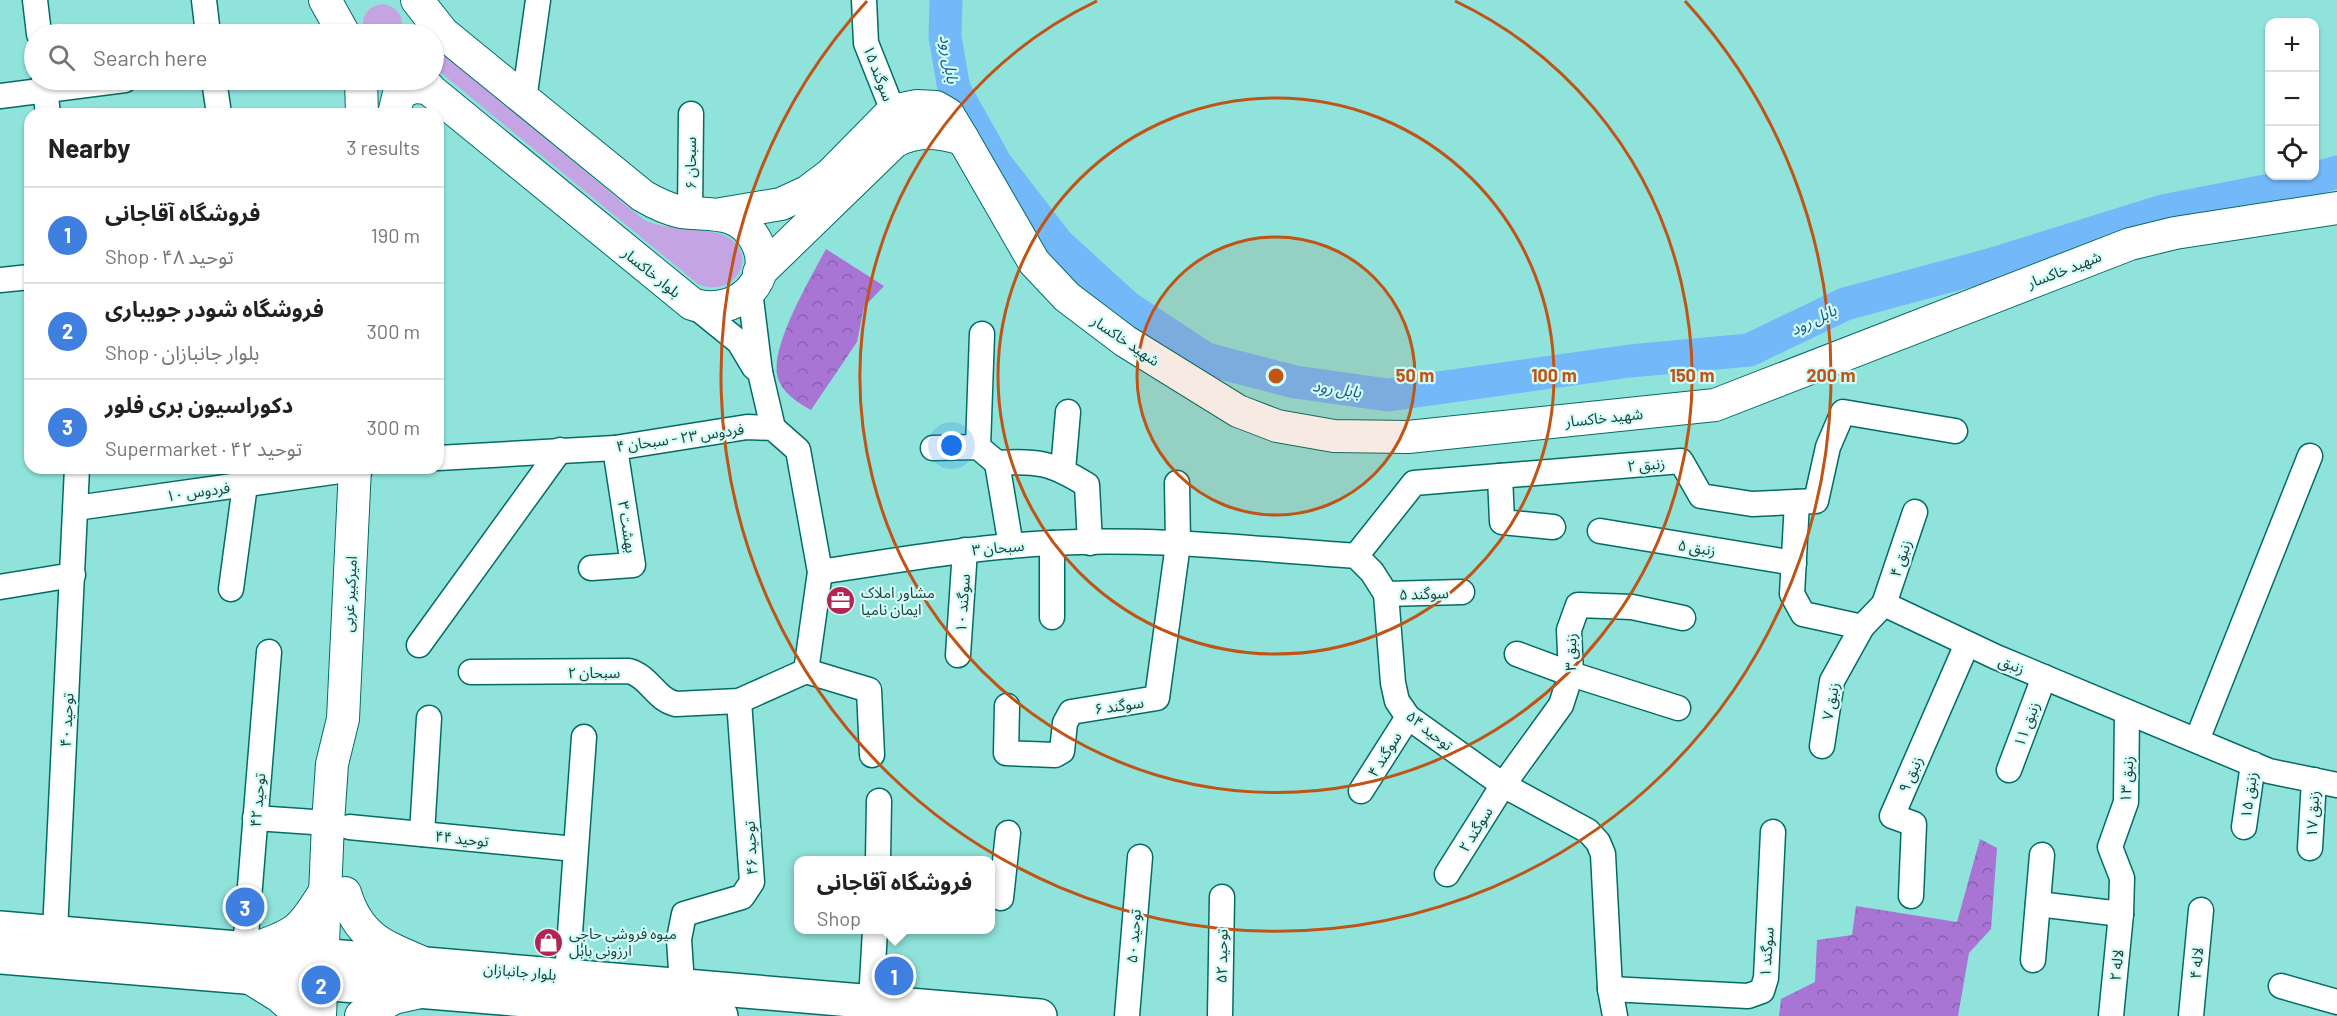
<!DOCTYPE html>
<meta charset="utf-8">
<style>
body{margin:0;font-family:Barlow,"Noto Sans Arabic",sans-serif;background:#f6f6f6;color:#222}
.controls{position:absolute;right:18px;top:18px;display:grid;overflow:hidden;border-radius:12px;box-shadow:0 2px 4px #0004}
.controls button{width:54px;height:54px;display:grid;place-items:center;padding:0;border:0;border-bottom:2px solid #e0e0e0;background:#fff;color:#222;font:30px sans-serif}
.you{position:absolute;left:952px;top:446px;width:21px;height:21px;margin:-15px;border:4px solid #fff;border-radius:50%;background:#1a73e8;box-shadow:0 0 0 9px #1a73e833}
.badge{display:grid;place-items:center;width:39px;height:39px;border-radius:50%;background:#0f766e;color:#fff;font-size:20px;font-weight:700}
.pin{position:absolute;translate:-50% -50%;border:3px solid #fff;box-shadow:0 2px 6px #0006}
.popup{position:absolute;left:794px;top:856px;width:201px;height:78px;box-sizing:border-box;display:grid;place-content:center;border-radius:12px;background:#fff;filter:drop-shadow(0 2px 4px #0005);font-size:20px;white-space:nowrap;color:#767676}
.popup b{font-size:22px;color:#222}
.popup::after{content:'';position:absolute;left:50%;top:100%;margin-left:-12px;border:12px solid transparent;border-top-color:#fff}
.list{margin:0;padding:0;list-style:none}
h2{display:flex;justify-content:space-between;align-items:center;height:78px;margin:0;padding:0 24px;font-size:26px}
h2 small{font-size:20px;font-weight:400;color:#767676}
.list li{display:grid;grid-template-columns:39px 1fr auto;gap:18px;align-items:center;box-sizing:border-box;height:96px;padding:0 24px;border-top:2px solid #e0e0e0}
.list b{display:block;font-size:22px;white-space:nowrap}
.list p{margin:0;font-size:20px;white-space:nowrap;color:#767676}
.list em{font-size:20px;font-style:normal;color:#767676}
.icon{flex:none;width:33px;height:33px;fill:none;stroke:currentColor;stroke-width:2;stroke-linecap:round;stroke-linejoin:round}
.map{position:relative;flex:none;width:2337px;height:1016px;overflow:hidden}
.search{position:absolute;background:#fff;box-shadow:0 2px 4px #0004;left:24px;top:24px;width:420px;height:66px;display:flex;align-items:center;gap:15px;box-sizing:border-box;padding:0 21px;border-radius:33px;color:#767676;font-size:22px}
.panel{position:absolute;background:#fff;box-shadow:0 2px 4px #0004;left:24px;top:108px;width:420px;height:366px;border-radius:18px}
.map>svg:first-child{display:block}
</style>
<div class="map">
<svg width="2337" height="1016" viewBox="0 0 2337 1016">
<defs>
<pattern id="forest-crowns" width="20" height="18" patternUnits="userSpaceOnUse" patternTransform="scale(1.5)"><rect width="20" height="18" fill="#a875d4"/><path d="M2 6a3 3 0 1 1 6 0M12 15a3 3 0 1 1 6 0" fill="none" stroke="#8862ad"/></pattern>
</defs>
<rect width="100%" height="100%" fill="#8fe3db"/>
<!-- grass -->
<g fill="#c5a4e3">
<path d="M 383,4 C 398,7 405,17 401,33 L 365,34 C 359,19 366,6 383,4 Z"/>
<path d="M 434,47 L 644,220 C 669,232 713,226 731,239 C 758,260 732,299 698,284 L 434,67 Z"/>
</g>
<!-- forest -->
<g fill="url(#forest-crowns)">
<path d="M 826,249 L 884,286 L 864,307 L 857,342 L 811,410 C 797,402 780,392 777,374 C 772,343 811,277 826,249 Z"/>
<polygon points="1980,839 1997,848 1991,929 1969,953 1958,1016 1779,1016 1781,999 1815,982 1817,940 1852,935 1856,906 1957,922"/>
</g>
<g fill="none" stroke-linecap="round" stroke-linejoin="round">
<!-- river -->
<polyline stroke="#73b9fa" stroke-width="33" points="946,0 945,37 954,89 996,164 1058,244 1127,307 1206,359 1295,382 1388,395 1630,361 1749,350 1845,304 1993,264 2163,211 2281,188 2337,172"/>
<defs>
<g id="minor">
<polyline points="35,0 39,34"/>
<polyline points="204,0 208,34"/>
<polyline points="864,0 866,43 893,111"/>
<polyline points="44,80 48,114"/>
<polyline points="214,80 219,114"/>
<polyline points="0,96 125,80"/>
<polyline points="524,100 538,0"/>
<polyline points="690,213 691,114"/>
<polyline points="0,280 30,277"/>
<polyline points="692,304 739,342 754,367 760,372 750,291"/>
<polyline points="760,372 773,428"/>
<polyline points="978,447 982,334"/>
<path d="M 933,448 L 978,447 L 997,463 C 1037,460 1052,463 1087,485 L 1090,543"/>
<path d="M 438,458 L 615,448 L 747,427 L 773,428 L 798,450 L 820,572 L 806,671 L 739,701 L 676,704 C 655,699 650,677 629,671 L 471,672"/>
<polyline points="997,463 1011,546"/>
<polyline points="1063,470 1068,412"/>
<polyline points="1500,476 1502,522 1553,527"/>
<polyline points="1797,502 1792,594 1803,614 1862,627 1884,604 1996,657 2269,771 2337,785"/>
<polyline points="76,508 361,468"/>
<polyline points="1600,531 1794,563"/>
<polyline points="1356,556 1414,483 1681,461 1701,496 1752,504 1816,501 1828,447 1843,412 1955,431"/>
<polyline points="591,568 633,565 615,448"/>
<path d="M 820,572 C 897,560 973,547 1051,543 C 1152,537 1255,549 1356,556 L 1372,572 L 1386,594 L 1393,683 L 1397,701 L 1408,717 L 1503,785 L 1588,831 L 1598,842 L 1603,854 L 1610,989 L 1615,1016"/>
<polyline points="0,587 73,575"/>
<polyline points="231,589 245,485"/>
<polyline points="1386,594 1462,592"/>
<polyline points="1884,604 1915,512"/>
<polyline points="1052,617 1052,543"/>
<polyline points="419,645 560,450"/>
<polyline points="1517,654 1571,674 1678,708"/>
<polyline points="958,655 965,550"/>
<polyline points="806,671 869,690 872,755"/>
<polyline points="1007,706 1006,753 1055,755 1062,751 1065,723 1071,712 1157,698 1178,544 1177,483"/>
<polyline points="2197,740 2310,456"/>
<polyline points="1822,746 1832,681 1862,627"/>
<polyline points="2009,770 2044,677"/>
<polyline points="1361,791 1408,717"/>
<polyline points="255,818 328,823"/>
<polyline points="349,827 575,849"/>
<polyline points="2244,827 2253,764"/>
<polyline points="422,834 429,718"/>
<polyline points="2310,848 2314,780"/>
<polyline points="878,860 879,801"/>
<polyline points="1447,874 1503,785 1561,705 1571,674 1569,630 1578,605 1632,607 1683,618"/>
<polyline points="1911,896 1914,824 1892,816 1967,644"/>
<polyline points="1001,898 1008,833"/>
<polyline points="2038,904 2121,914"/>
<polyline points="55,932 77,468"/>
<polyline points="245,948 269,652"/>
<polyline points="2033,960 2042,855"/>
<polyline points="567,975 584,737"/>
<polyline points="682,985 679,939 684,914 742,897 752,882 739,701"/>
<polyline points="2281,986 2337,1002"/>
<polyline points="1610,989 1748,996 1762,991 1766,978 1773,832"/>
<polyline points="871,1001 875,930"/>
<polyline points="1127,1016 1140,857"/>
<polyline points="1220,1016 1222,897"/>
<polyline points="2111,1016 2121,914 2122,878 2110,847 2126,802 2127,712"/>
<polyline points="2191,1016 2201,910"/>
</g>
<g id="major">
<polyline points="325,0 344,34"/>
<path d="M 417,0 L 443,33 L 643,196 C 655,203 668,209 681,212 C 710,216 738,209 755,239 C 779,280 734,319 692,304 L 418,80"/>
<polyline points="361,80 362,114"/>
<polyline points="394,114 399,93 414,87 429,88"/>
<polyline points="963,139 1034,262 1067,297 1125,341 1238,411 1277,426 1334,436 1408,437 1715,405 2130,244 2175,233 2337,208"/>
<path d="M 721,214 L 781,204 L 807,192 L 831,174 L 893,111 L 917,106 L 936,107 L 948,114 L 963,139 C 938,132 917,129 894,142 L 759,273"/>
<path d="M 345,893 C 358,936 381,945 419,961"/>
<path d="M 255,948 C 297,934 302,929 325,891"/>
<polyline points="250,978 279,996 302,1016"/>
<polyline points="320,1016 328,823 332,764 343,719 355,468"/>
<polyline points="361,1016 394,998 421,992"/>
</g>
<g id="highway">
<polyline points="0,928 1040,1016"/>
<polyline points="0,957 721,1016"/>
</g>
</defs>
<!-- minor casing -->
<use href="#minor" stroke="#036c66" stroke-width="27"/>
<!-- major casing -->
<use href="#major" stroke="#036c66" stroke-width="34"/>
<!-- highway casing -->
<use href="#highway" stroke="#036c66" stroke-width="36"/>
<!-- minor -->
<use href="#minor" stroke="#fff" stroke-width="24"/>
<!-- major -->
<use href="#major" stroke="#fff" stroke-width="32"/>
<!-- highway -->
<use href="#highway" stroke="#fff" stroke-width="33"/>
</g>
<!-- distance rings -->
<circle cx="1276" cy="376" r="139" fill="#bf5416" fill-opacity=".12"/>
<g fill="none" stroke="#bf5416" stroke-width="3">
<circle cx="1276" cy="376" r="139"/>
<circle cx="1276" cy="376" r="278"/>
<path d="M1455 1A416 416 0 1 1 1097 1"/>
<path d="M1685 1A555 555 0 1 1 867 1"/>
</g>
<!-- icons -->
<defs>
<symbol id="office-disc" viewBox="-11 -11 22 22"><circle r="9.5" fill="#b52554" stroke="#d4fcf7"/><path d="M-6-3h4V-5.5h4V-3h4V5H-6ZM-1-4.5V-3h2v-1.5ZM-6 0V1H6V0Z" fill="#fff"/></symbol>
<symbol id="shop-disc" viewBox="-11 -11 22 22"><circle r="9.5" fill="#b52554" stroke="#d4fcf7"/><path d="M-5-2.5h2.3a2.7 3.5 0 0 1 5.4 0H5L5.5 6h-11ZM-1.5-2.5h3a1.5 2.3 0 0 0-3 0Z" fill="#fff"/></symbol>
</defs>
<g fill-rule="evenodd">
<use href="#office-disc" x="824" y="584" width="33" height="33"/>
<use href="#shop-disc" x="532" y="926" width="33" height="33"/>
</g>
<g text-anchor="middle" dominant-baseline="central" stroke-width="4.5" stroke-linejoin="round" paint-order="stroke">
<!-- street labels -->
<g font-size="15" fill="#1d413d" stroke="#d4fcf7">
<text transform="translate(879 73) rotate(69)">سوگند ۱۵</text>
<text transform="translate(690 163) rotate(-90)">سبحان ۶</text>
<text transform="translate(2064 269) rotate(-21)">شهید خاکسار</text>
<text transform="translate(652 272) rotate(39)">بلوار خاکسار</text>
<text transform="translate(1126 340) rotate(34)">شهید خاکسار</text>
<text transform="translate(1604 417) rotate(-6)">شهید خاکسار</text>
<text transform="translate(680 437) rotate(-8)">فردوس ۲۳ - سبحان ۴</text>
<text transform="translate(1646 464) rotate(-5)">زنبق ۲</text>
<text transform="translate(198 491) rotate(-8)">فردوس ۱۰</text>
<text transform="translate(628 527) rotate(81)">بهشت ۳</text>
<text transform="translate(998 547) rotate(-5)">سبحان ۳</text>
<text transform="translate(1697 547) rotate(9)">زنبق ۵</text>
<text transform="translate(1900 558) rotate(-71)">زنبق ۴</text>
<text transform="translate(1424 593) rotate(-2)">سوگند ۵</text>
<text transform="translate(349 594) rotate(-87)">امیرکبیر غربی</text>
<text transform="translate(962 603) rotate(-86)">سوگند ۱۰</text>
<text transform="translate(1570 652) rotate(-89)">زنبق ۳</text>
<text transform="translate(2012 664) rotate(23)">زنبق</text>
<text x="594" y="672">سبحان ۲</text>
<text transform="translate(1830 701) rotate(-79)">زنبق ۷</text>
<text transform="translate(1119 705) rotate(-8)">سوگند ۶</text>
<text transform="translate(66 720) rotate(-87)">توحید ۴۰</text>
<text transform="translate(2026 724) rotate(-69)">زنبق ۱۱</text>
<text transform="translate(1430 730) rotate(38)">توحید ۵۴</text>
<text transform="translate(1384 754) rotate(-58)">سوگند ۴</text>
<text transform="translate(1910 774) rotate(-66)">زنبق ۹</text>
<text transform="translate(2126 779) rotate(-86)">زنبق ۱۳</text>
<text transform="translate(2248 795) rotate(-82)">زنبق ۱۵</text>
<text transform="translate(257 800) rotate(-85)">توحید ۴۲</text>
<text transform="translate(2312 814) rotate(-87)">زنبق ۱۷</text>
<text transform="translate(1475 829) rotate(-58)">سوگند ۲</text>
<text transform="translate(462 838) rotate(6)">توحید ۴۴</text>
<text transform="translate(750 848) rotate(-93)">توحید ۴۶</text>
<text transform="translate(1133 936) rotate(-86)">توحید ۵۰</text>
<text transform="translate(1766 952) rotate(-86)">سوگند ۱</text>
<text transform="translate(1221 956) rotate(-89)">توحید ۵۲</text>
<text transform="translate(2196 963) rotate(-85)">لاله ۴</text>
<text transform="translate(2116 965) rotate(-84)">لاله ۲</text>
<text transform="translate(520 971) rotate(5)">بلوار جانبازان</text>
</g>
<!-- poi labels -->
<g font-size="15" fill="#1d413d" stroke="#d4fcf7" text-anchor="start">
<text x="861" y="592">مشاور املاک<tspan x="861" dy="17">ایمان نامیا</tspan></text>
<text x="569" y="933">میوه فروشی حاجی<tspan x="569" dy="17">ارزونی بابل</tspan></text>
</g>
<!-- water labels -->
<g font-size="16" font-style="italic" fill="#16578a" stroke="#d4fcf7">
<text transform="translate(950 59) rotate(81)">بابل رود</text>
<text transform="translate(1813 319) rotate(-26)">بابل رود</text>
<text transform="translate(1337 388) rotate(8)">بابل رود</text>
</g>
</g>
<circle cx="1276" cy="376" r="9" fill="#bf5416" stroke="#d4fcf7" stroke-width="3"/>
<g font-size="18" text-anchor="middle" font-weight="bold" fill="#bf5416" stroke="#d4fcf7" stroke-width="4.5" stroke-linejoin="round" paint-order="stroke">
<text x="1415" y="382">50 m</text>
<text x="1554" y="382">100 m</text>
<text x="1692" y="382">150 m</text>
<text x="1831" y="382">200 m</text>
</g>
</svg>
<div class="controls">
<button>+</button>
<button>−</button>
<button><svg class="icon" aria-label="locate" viewBox="0 0 24 24"><circle cx="12" cy="12" r="6"/><path d="M12 2v4M12 18v4M2 12h4M18 12h4"/></svg></button>
</div>
<div class="you"></div>
<div class="pin badge" style="left:894px;top:976px;background:#3f7fe0">1</div>
<div class="popup"><b>فروشگاه آقاجانی</b>Shop</div>
<div class="pin badge" style="left:321px;top:985px;background:#3f7fe0">2</div>
<div class="pin badge" style="left:245px;top:907px;background:#3f7fe0">3</div>
<div class="search"><svg class="icon" aria-label="search" viewBox="0 0 24 24"><circle cx="10" cy="10" r="6"/><path d="M15 15l6 6"/></svg>Search here</div>
<section class="panel">
<h2>Nearby<small>3 results</small></h2>
<ul class="list">
<li><span class="badge" style="background:#3f7fe0">1</span><div><b>فروشگاه آقاجانی</b><p>Shop · توحید ۴۸</p></div><em>190 m</em></li>
<li><span class="badge" style="background:#3f7fe0">2</span><div><b>فروشگاه شودر جویباری</b><p>Shop · بلوار جانبازان</p></div><em>300 m</em></li>
<li><span class="badge" style="background:#3f7fe0">3</span><div><b>دکوراسیون بری فلور</b><p>Supermarket · توحید ۴۲</p></div><em>300 m</em></li>
</ul>
</section>
</div>
